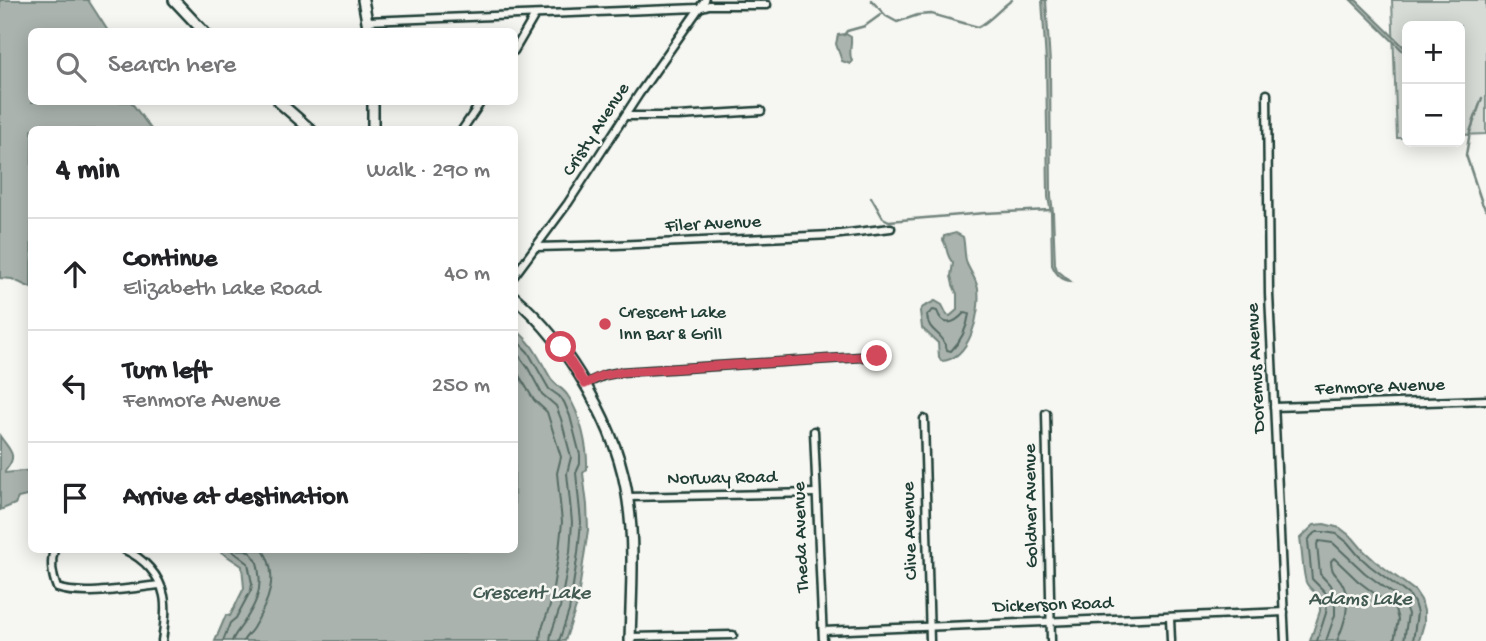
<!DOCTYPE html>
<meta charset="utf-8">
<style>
body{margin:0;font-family:"Gochi Hand",sans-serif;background:#f2f2f2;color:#202124}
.controls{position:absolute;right:21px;top:21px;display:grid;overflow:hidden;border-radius:10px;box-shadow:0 4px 18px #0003}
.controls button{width:63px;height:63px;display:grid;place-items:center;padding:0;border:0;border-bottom:2px solid #e0e0e0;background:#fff;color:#202124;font:35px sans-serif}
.stop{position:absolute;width:21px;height:21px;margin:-16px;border:5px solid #d1495b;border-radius:50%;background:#fff}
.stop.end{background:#d1495b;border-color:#fff;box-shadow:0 2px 7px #0008}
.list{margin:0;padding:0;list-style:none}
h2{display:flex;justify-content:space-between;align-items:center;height:91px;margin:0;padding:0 28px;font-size:30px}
h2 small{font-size:23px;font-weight:400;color:#757577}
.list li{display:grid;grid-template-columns:46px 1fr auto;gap:21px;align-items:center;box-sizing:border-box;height:112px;padding:0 28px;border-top:2px solid #e0e0e0}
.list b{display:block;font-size:26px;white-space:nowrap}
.list p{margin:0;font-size:23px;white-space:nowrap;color:#757577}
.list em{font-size:23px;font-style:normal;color:#757577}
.icon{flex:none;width:38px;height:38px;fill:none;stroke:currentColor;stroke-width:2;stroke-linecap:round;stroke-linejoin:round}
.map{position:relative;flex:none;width:1486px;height:641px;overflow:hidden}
.search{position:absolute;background:#fff;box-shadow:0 4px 18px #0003;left:28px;top:28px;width:490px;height:77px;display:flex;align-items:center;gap:18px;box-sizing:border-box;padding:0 24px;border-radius:10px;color:#757577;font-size:26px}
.panel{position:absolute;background:#fff;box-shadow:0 4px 18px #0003;left:28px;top:126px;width:490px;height:427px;border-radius:10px}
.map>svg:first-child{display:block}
</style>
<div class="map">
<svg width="1486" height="641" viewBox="0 0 1486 641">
<rect width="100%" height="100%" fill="#f6f6f2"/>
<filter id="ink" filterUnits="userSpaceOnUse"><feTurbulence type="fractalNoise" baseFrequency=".0143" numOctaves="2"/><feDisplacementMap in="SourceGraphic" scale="14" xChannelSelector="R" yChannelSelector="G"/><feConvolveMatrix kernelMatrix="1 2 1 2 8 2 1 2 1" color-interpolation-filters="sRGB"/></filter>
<g filter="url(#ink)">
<!-- green -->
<polygon fill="#d6dbd6" stroke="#7a8c85" stroke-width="2" points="1392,0 1486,0 1486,134 1460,135 1460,26 1407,26 1407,138 1397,138"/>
<!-- water -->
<g fill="#aab3ae" stroke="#72847d" stroke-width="2">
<polygon points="0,0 88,0 108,31 32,32 32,102 131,102 151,129 32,130 31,288 12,279 0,278"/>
<path d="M 1042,0 L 1046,0 L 1050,63 L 1051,197 L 1053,212 L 1055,264 L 1057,270 L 1070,281 C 1061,280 1055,272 1052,265 L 1051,213 L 1048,197 L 1046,63 Z"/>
<polygon points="1351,0 1356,0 1407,50 1407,55"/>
<path d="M 846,34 L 851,37 C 852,46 848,52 852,61 L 850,64 L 842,61 L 836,44 L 838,35 Z"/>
<path d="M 956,233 L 963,237 C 965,245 964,256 967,264 C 971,273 976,279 978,289 C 981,313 970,360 941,361 L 939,357 L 938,343 L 922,328 L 920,311 L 923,307 L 935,301 L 942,305 L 947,315 L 950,316 L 957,310 L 957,294 L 953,285 L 951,276 L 953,263 C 945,254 948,247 943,240 L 944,236 Z"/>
<path d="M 515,329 C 534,344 538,357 550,377 C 554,385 563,388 568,396 C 580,413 588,448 587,469 L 583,473 L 587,505 L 588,530 L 577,604 L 565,641 L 215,641 L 226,615 L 230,616 L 244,588 L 242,566 L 218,550 L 514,550 Z"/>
<path d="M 0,436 C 10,451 19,455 5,471 L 5,473 L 32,470 L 31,495 L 18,498 L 15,504 L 0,510 Z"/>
<path d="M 1324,524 L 1340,528 L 1353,538 L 1363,550 L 1375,561 L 1415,591 L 1421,600 L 1424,611 L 1424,623 L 1419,641 L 1310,641 L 1320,611 L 1320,597 C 1316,593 1310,589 1307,584 C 1303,580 1302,547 1300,538 L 1314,525 Z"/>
</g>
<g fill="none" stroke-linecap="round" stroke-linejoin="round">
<!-- shore -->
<g stroke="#576c65" stroke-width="2">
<path d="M 933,310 L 937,311 C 943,328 954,324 964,313 L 969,314 C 967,328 961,341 951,351 L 947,350 C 943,330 928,334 927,315 Z"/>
<polyline points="514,338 528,352 549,389 559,396 564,402 570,416 580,455 580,464 576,473 581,522 578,553 569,611 559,641"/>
<polyline points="514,349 528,368 542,394 556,406 561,419 571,457 567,473 572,522 570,552 560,608 551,634 550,641"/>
<polyline points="514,367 534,400 547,412 561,457 557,473 562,522 559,551 550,606 541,631 540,641"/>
<polyline points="223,641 230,623 236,618 251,590 252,584 248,563 231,550"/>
<path d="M 232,641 C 235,633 240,629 244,622 C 254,607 262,592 259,574 C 258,562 256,556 246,550"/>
<path d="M 243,641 C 246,636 250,633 253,628 C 268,603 280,576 263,550"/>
<polyline points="1317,641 1326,613 1327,597 1325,592 1312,579 1308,541 1311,536 1317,532 1324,532 1337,534 1348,543 1358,555 1370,566 1410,596 1414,603 1417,613 1413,641"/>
<polyline points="1326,641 1335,615 1335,597 1332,587 1320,574 1317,544 1319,541 1333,543 1365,573 1403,601 1408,614 1404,641"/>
<path d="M 1337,641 C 1344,625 1352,603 1343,585 C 1338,574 1331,575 1331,561 L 1334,558 L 1358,581 L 1395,609 L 1398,620 L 1394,641"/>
</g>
<!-- stream -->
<g stroke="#72847d" stroke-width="2.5">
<path d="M 871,0 L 886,16 L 897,22 L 918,15 L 931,14 L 978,27 C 990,22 1000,8 1012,0"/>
<polyline points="844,35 847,31 865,26 883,13"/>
<polyline points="1482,98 1470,132 1466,155 1482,203 1486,210"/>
<polyline points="871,197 883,218 889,221 985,213 1050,210"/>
</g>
<defs>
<g id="street">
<polyline points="367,21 699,8 709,5 767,5"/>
<polyline points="514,51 535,15"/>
<polyline points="1267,94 1269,294 1285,641"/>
<polyline points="625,116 679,116 761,111"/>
<polyline points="462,130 481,102"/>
<polyline points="536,247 615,245 832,235 891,228"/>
<polyline points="514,276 568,203 639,94 705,0"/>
<polyline points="585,384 605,375 621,372 877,356"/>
<polyline points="1274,407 1486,400"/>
<polyline points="1046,413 1051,641"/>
<polyline points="924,419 930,641"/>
<polyline points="814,431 823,641"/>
<polyline points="628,497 816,493"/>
<path d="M 54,550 C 50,563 52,575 57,588 C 82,597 132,588 160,585"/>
<path d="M 125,550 C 143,558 160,575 164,596 C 167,610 164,626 162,641"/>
<polyline points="1170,618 1171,641"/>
<polyline points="823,631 1284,612"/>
<polyline points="630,637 733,635"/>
</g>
<g id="secondary">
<polyline points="174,0 204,32"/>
<polyline points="363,0 369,32"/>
<polyline points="279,102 311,130"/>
<polyline points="373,102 373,130"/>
<path d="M 514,297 C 569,344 619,429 628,501 C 635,547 631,595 630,641"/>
</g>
</defs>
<!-- street casing -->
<use href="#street" stroke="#1f3d34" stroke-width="11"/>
<!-- secondary casing -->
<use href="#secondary" stroke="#1f3d34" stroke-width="14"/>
<!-- street -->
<use href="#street" stroke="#f6f6f2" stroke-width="6"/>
<!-- secondary -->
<use href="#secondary" stroke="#f6f6f2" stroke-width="9"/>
</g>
</g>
<g fill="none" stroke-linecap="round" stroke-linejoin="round" filter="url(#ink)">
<!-- route -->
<polyline stroke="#d1495b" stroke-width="9" points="561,347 585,384 601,376 621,372 877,356"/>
</g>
<!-- markers -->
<circle fill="#d1495b" stroke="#f6f6f2" stroke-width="2.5" cx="605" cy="324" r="7"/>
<g text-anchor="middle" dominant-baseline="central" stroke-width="5" stroke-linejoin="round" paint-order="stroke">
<!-- street labels -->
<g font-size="19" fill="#1f3d34" stroke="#f6f6f2">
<text transform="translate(597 130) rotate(-57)">Cristy Avenue</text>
<text transform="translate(713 225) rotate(-3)">Filer Avenue</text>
<text transform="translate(1257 368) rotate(-93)">Doremus Avenue</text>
<text transform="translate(1380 388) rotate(-2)">Fenmore Avenue</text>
<text transform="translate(722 479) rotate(-1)">Norway Road</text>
<text transform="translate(1032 506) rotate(-91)">Goldner Avenue</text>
<text transform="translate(911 531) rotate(-92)">Clive Avenue</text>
<text transform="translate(802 537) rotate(-92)">Theda Avenue</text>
<text transform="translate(1053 606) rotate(-2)">Dickerson Road</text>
</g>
<!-- poi labels -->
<g font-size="19" fill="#1f3d34" stroke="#f6f6f2" text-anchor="start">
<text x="619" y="313">Crescent Lake<tspan x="619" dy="22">Inn Bar &amp; Grill</tspan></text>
</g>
<!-- water labels -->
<g font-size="21" font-style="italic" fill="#425a52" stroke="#f6f6f2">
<text x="531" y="594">Crescent Lake</text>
<text x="1360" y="600">Adams Lake</text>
</g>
</g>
</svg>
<div class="controls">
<button>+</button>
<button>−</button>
</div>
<div class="stop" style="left:561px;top:347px"></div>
<div class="stop end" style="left:877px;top:356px"></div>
<div class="search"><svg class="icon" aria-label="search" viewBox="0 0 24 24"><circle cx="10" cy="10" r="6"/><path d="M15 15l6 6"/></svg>Search here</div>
<section class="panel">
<h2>4 min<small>Walk · 290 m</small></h2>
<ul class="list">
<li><svg class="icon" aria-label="ahead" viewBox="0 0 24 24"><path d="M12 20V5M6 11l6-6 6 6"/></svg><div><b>Continue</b><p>Elizabeth Lake Road</p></div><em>40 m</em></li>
<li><svg class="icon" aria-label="left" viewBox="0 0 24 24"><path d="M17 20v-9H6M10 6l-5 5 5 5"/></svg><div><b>Turn left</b><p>Fenmore Avenue</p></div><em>250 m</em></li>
<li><svg class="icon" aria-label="arrive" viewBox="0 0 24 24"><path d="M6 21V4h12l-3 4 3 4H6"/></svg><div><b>Arrive at destination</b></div></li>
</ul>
</section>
</div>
